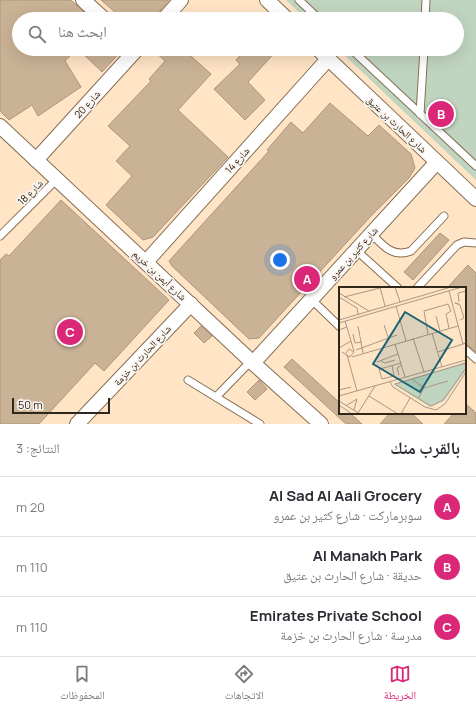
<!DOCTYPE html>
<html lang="ar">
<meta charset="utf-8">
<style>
body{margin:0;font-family:Manrope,"Noto Naskh Arabic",sans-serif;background:#f7f7f7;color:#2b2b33;direction:rtl}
.scale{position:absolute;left:12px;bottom:10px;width:98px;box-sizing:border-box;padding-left:4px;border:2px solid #30271b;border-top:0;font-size:11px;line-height:14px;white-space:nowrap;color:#30271b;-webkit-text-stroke:3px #fbf5ef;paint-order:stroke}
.you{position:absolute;left:280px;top:260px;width:14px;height:14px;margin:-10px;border:3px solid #fff;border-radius:50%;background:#1a73e8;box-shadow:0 0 0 6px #1a73e833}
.badge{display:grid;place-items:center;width:26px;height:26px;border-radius:50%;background:#db2777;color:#fff;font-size:13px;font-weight:700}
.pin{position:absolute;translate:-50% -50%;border:2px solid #fff;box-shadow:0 1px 4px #0006}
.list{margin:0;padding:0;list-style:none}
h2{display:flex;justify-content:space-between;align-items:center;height:52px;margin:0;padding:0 16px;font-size:17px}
h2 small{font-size:13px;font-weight:400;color:#7c7c81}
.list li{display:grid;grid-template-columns:26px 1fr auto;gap:12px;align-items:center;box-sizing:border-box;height:60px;padding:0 16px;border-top:1px solid #e1e1e2}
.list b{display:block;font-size:15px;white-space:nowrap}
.list p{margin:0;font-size:13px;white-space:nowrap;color:#7c7c81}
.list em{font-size:13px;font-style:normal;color:#7c7c81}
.icon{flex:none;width:22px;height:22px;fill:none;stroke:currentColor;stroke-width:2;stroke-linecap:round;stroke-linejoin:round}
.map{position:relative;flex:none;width:476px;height:424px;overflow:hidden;direction:ltr}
.search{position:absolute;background:#fff;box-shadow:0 4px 16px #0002;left:12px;right:12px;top:12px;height:44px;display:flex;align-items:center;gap:10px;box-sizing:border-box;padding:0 14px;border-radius:22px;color:#7c7c81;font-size:15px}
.sheet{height:232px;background:#fff}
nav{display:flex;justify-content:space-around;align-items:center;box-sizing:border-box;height:56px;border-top:1px solid #e1e1e2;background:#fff;font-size:11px;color:#7c7c81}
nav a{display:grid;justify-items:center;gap:2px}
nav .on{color:#db2777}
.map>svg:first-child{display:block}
</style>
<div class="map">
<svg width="476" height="424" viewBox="0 0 476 424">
<rect width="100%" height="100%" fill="#ffe4c6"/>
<!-- green -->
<polygon fill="#c0d5c0" points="286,0 476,0 476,180 338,49 457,49 457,19 306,19"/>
<!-- building -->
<g fill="#cab296" stroke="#ae967a">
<polygon points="0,0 71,0 91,19 19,19 19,49 77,49 65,61 81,87 38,116 32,105 9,120 0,111"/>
<polygon points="101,0 169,0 153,19 123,19"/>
<polygon points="78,49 123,49 102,72"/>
<polygon points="152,49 183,49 211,74 178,110 228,157 153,237 143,240 106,205 132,176 116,161 130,146 108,126 151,81 149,79 165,61"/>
<polygon points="246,49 278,49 248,82 265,100 245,120 214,89 240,64 236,60"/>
<polygon points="330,103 368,136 379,125 411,154 415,168 409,178 371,216 259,338 249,339 172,266 169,261 269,151 267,150 291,122 303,133"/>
<polygon points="61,200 169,300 104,371 95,363 39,424 0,424 0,260 6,254 9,256"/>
<polygon points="440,233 449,240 413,280 404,272"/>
<polygon points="468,265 476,273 476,352 465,343 465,288 447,288"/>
<polygon points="201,326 212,336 204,343 194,333"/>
<polygon points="292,359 340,403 340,413 350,413 362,424 346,424 284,367"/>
<polygon points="259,380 267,389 255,400 247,392"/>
<polygon points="465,403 476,413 476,424 444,424 454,413 465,413"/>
<polygon points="390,413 411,413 423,424 380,424"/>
</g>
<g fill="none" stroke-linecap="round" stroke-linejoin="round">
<defs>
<g id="service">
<polyline points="299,0 319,19"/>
<polyline points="425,19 426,0"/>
<polyline points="351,49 476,166"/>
<polyline points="420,114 424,49"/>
<path d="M 371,233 C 383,246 393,258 411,251 L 444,216"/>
<polyline points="0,236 56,180"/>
<polyline points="356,250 398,288"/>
<polyline points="417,288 457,245 464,242 476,243"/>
<polyline points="311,299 340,327"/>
<polyline points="465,349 476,359"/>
<polyline points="188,380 260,424"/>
<polyline points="216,397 251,361"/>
</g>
<g id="minor">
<polyline points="83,0 104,19"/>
<polyline points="267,0 287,19"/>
<polyline points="164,19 181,0"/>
<polyline points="318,49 476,199"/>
<polyline points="0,126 253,363 321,424"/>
<polyline points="36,160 137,49"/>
<polyline points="146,262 328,59"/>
<polyline points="253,363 437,162"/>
<polyline points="77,424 191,304"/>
</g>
</defs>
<!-- service casing -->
<use href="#service" stroke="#877055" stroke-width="9"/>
<!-- minor casing -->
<use href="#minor" stroke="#877055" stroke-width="16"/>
<!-- service -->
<use href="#service" stroke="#fff" stroke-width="7"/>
<!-- minor -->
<use href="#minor" stroke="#fff" stroke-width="14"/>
</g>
<g text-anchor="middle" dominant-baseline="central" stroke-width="3.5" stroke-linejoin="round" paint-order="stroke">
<!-- street labels -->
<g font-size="10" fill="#30271b" stroke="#fbf5ef">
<text transform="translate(87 104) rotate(-48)">شارع 20</text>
<text transform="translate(397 124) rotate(43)">شارع الحارث بن عتيق</text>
<text transform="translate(237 160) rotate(-48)">شارع 14</text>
<text transform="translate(30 192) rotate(-45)">شارع 18</text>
<text transform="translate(353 253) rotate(-48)">شارع كثير بن عمرو</text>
<text transform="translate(160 275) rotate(43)">شارع أيمن بن خريم</text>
<text transform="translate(142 355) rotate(-47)">شارع الحارث بن خزمة</text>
</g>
</g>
<!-- overview -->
<g transform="translate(339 287)">
<rect width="127" height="127" fill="#ffe4c6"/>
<path d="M 127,75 L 127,83 L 105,114 L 91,120 L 54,97 Z" fill="#c0d5c0"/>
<path fill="none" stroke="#ac9882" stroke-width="1" d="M 41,0 L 46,19M 56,0 L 61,15M 110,4 L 124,57M 0,6 L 30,24M 0,10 L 18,21 L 19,27M 5,10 L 41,1M 120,15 L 119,6 L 127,4M 120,17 L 116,16 L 121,18 L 125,31 L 121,33M 57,19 L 67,54M 97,29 L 101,44M 0,33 L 112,0M 6,34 L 15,64M 0,36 L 123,0M 45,38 L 50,53M 19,39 L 24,66M 110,41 L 107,27 L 112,24M 93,46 L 103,80M 14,47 L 16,56 L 23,55M 89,47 L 85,24 L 109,17 L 112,24M 0,49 L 0,43 L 8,40M 74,51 L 85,85M 56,57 L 66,90M 0,61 L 12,54M 17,63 L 58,48M 3,65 L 11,70 L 15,65 L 10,62 L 7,66M 99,65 L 127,56M 8,68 L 18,104M 13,70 L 119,39M 42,74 L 46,76 L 56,73M 38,75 L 59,67M 127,76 L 56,97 L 92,119 L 104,113 L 127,81M 53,78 L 55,89 L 43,92 L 40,82 L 41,82 L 62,76M 60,88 L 58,81 L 63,78M 73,92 L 85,101 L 79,112M 51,95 L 54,100 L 86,120 L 97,123 L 106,117 L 127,85M 85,101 L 109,94M 0,103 L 12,100M 0,109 L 127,73M 30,109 L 59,127M 0,114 L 21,127M 0,118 L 13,127M 8,118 L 18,112 L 15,123M 19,126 L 36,99M 62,127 L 71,111"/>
<path fill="#1d6373" fill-opacity="0.15" stroke="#1d6373" stroke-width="2" d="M 66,25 L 113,53 L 81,105 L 34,77 Z"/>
<rect width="127" height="127" fill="none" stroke="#30271b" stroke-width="2"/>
</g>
</svg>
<div class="scale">50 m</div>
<div class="you"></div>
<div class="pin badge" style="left:307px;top:279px">A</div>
<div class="pin badge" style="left:441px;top:114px">B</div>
<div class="pin badge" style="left:70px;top:332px">C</div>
<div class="search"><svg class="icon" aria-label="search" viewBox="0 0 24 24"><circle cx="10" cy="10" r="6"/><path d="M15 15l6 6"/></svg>ابحث هنا</div>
</div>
<section class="sheet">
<h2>بالقرب منك<small>النتائج: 3</small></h2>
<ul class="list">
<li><span class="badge">A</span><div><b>Al Sad Al Aali Grocery</b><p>سوبرماركت · شارع كثير بن عمرو</p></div><em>20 m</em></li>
<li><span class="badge">B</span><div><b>Al Manakh Park</b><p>حديقة · شارع الحارث بن عتيق</p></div><em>110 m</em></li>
<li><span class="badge">C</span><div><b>Emirates Private School</b><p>مدرسة · شارع الحارث بن خزمة</p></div><em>110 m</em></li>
</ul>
</section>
<nav>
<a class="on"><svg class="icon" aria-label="map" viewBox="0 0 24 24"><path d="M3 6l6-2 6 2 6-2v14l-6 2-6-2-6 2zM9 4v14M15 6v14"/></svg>الخريطة</a>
<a><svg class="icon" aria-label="directions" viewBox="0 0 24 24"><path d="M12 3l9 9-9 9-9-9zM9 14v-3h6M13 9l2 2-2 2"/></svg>الاتجاهات</a>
<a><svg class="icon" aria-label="saved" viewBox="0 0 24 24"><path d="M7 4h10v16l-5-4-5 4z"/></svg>المحفوظات</a>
</nav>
